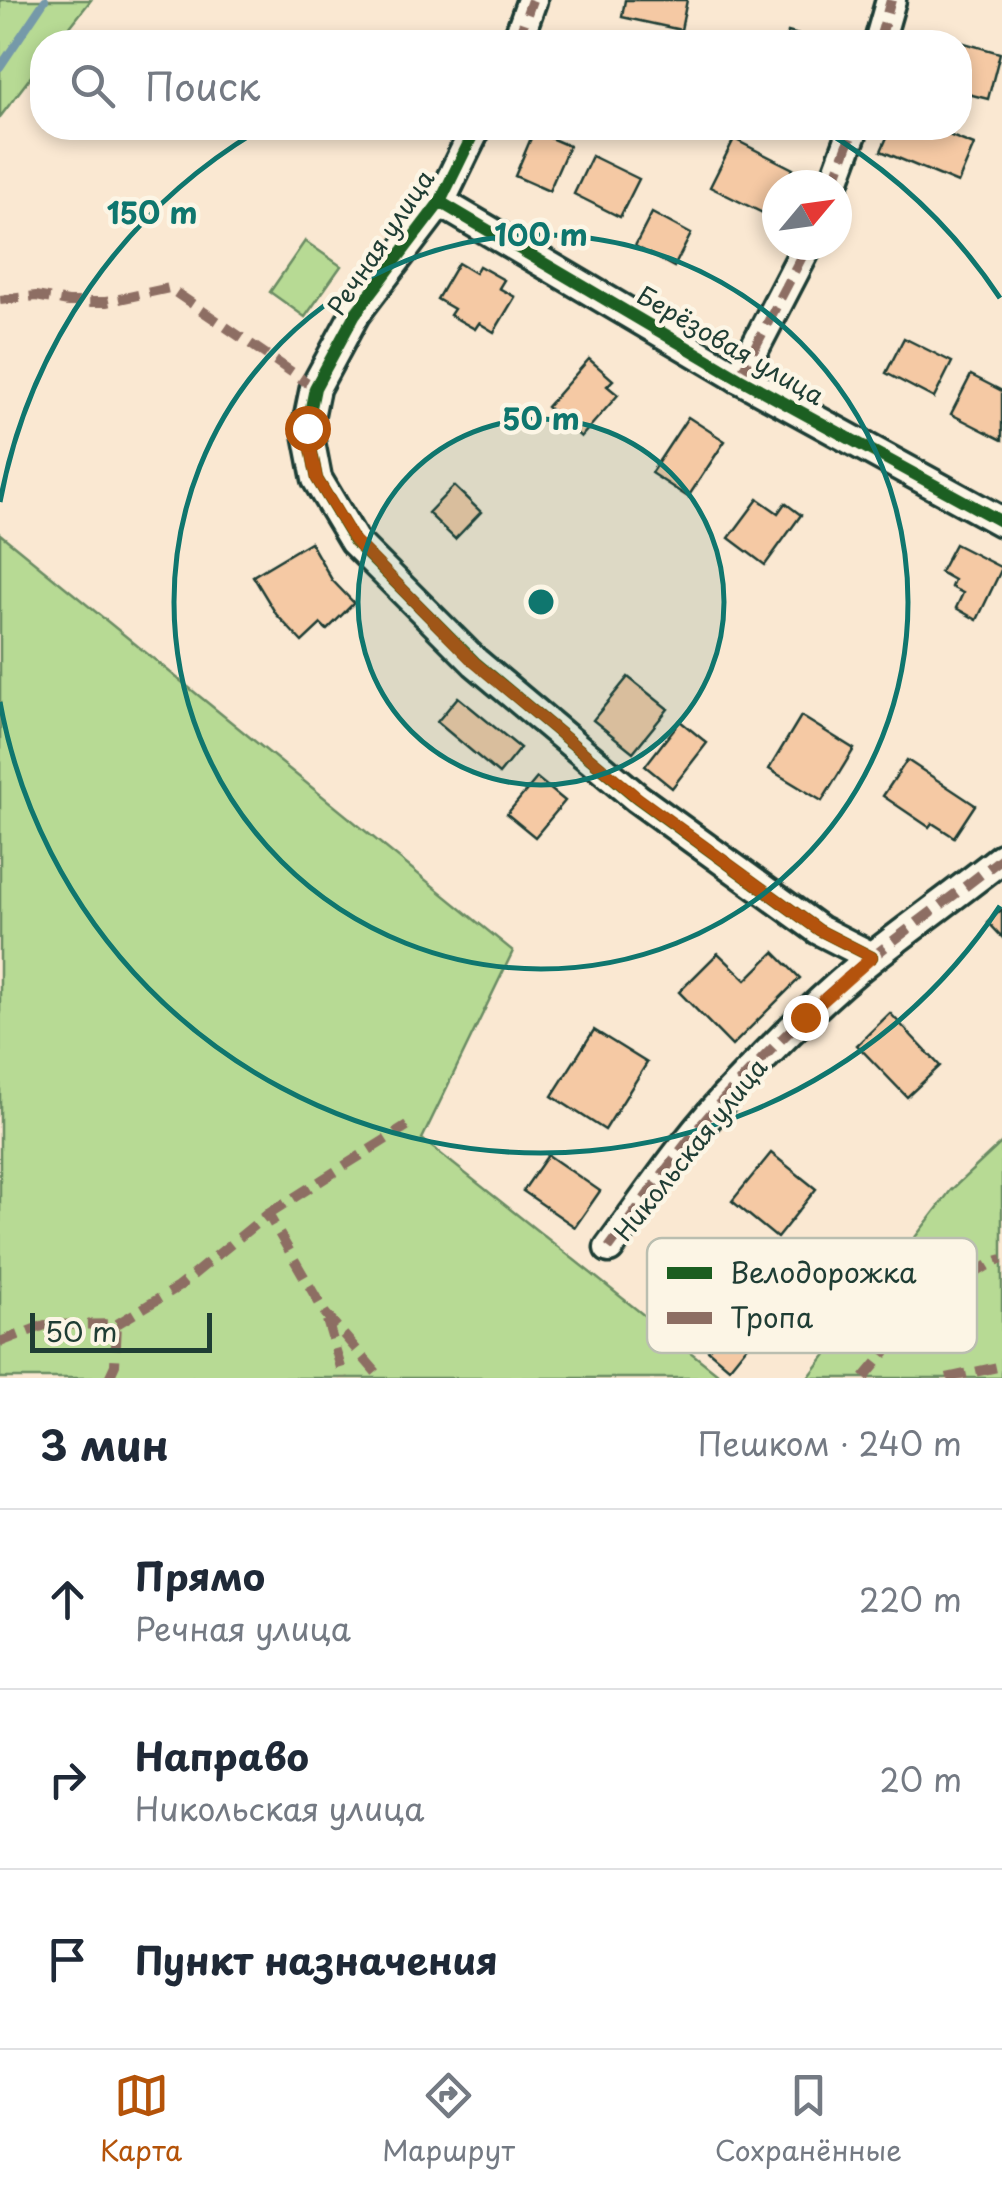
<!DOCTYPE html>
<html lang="ru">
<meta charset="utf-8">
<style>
body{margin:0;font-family:"Playpen Sans",sans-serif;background:#f2f2f3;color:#1f2937}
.compass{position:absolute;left:762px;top:170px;width:90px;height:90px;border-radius:50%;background:#fff;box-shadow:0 5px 15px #0003;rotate:61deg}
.scale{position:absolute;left:30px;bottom:25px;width:182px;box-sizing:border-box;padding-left:10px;border:5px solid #1f3d34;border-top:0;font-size:28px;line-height:35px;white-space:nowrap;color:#1f3d34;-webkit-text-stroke:8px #fcf5e5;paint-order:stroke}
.stop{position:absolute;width:30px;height:30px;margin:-22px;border:8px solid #b45309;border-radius:50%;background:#fff}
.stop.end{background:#b45309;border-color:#fff;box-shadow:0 2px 10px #0008}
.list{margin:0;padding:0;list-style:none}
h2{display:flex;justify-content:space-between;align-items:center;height:130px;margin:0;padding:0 40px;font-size:42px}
h2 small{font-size:32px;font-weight:400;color:#747a83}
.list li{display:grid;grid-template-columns:65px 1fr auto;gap:30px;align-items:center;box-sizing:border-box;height:180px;padding:0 40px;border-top:2px solid #e0e1e3}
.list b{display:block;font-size:38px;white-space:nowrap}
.list p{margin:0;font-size:32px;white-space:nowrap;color:#747a83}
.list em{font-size:32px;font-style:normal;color:#747a83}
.icon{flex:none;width:55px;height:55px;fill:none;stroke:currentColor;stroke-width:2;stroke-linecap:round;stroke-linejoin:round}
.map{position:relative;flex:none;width:1002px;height:1378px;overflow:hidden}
.search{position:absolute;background:#fff;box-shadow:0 5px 15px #0003;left:30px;right:30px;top:30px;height:110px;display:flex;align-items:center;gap:25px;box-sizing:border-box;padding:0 35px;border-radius:40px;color:#747a83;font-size:38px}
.sheet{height:670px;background:#fff}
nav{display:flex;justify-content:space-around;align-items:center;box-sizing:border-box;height:140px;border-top:2px solid #e0e1e3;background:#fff;font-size:28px;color:#747a83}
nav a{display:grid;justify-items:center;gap:5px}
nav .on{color:#b45309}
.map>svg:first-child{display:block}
</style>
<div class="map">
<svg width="1002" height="1378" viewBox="0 0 1002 1378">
<rect width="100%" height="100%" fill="#fae8d2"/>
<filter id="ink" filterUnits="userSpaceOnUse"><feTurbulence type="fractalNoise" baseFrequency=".01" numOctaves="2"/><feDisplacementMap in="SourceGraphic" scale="20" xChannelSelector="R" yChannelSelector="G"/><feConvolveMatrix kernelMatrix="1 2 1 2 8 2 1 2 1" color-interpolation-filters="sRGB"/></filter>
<g filter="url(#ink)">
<!-- green -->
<g fill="#b7da94" stroke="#6b8c64" stroke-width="2.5">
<polygon points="0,0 91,0 58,42 42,42 42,62 0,117"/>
<polygon points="305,241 341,266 305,317 270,292"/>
<polygon points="0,534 513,951 422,1139 723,1378 0,1378"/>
<polygon points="1002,1142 1002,1378 808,1378 951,1190"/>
</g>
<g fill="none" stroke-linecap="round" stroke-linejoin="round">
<!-- stream -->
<polyline stroke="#7499a9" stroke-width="8" points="0,67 45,0"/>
</g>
<!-- building -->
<g fill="#f5c9a4" stroke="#1f3d34" stroke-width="2.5">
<polygon points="625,0 687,0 681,30 622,17"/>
<polygon points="788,32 824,42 785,42"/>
<polygon points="925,32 1000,53 988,99 960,92 960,42 923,42"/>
<polygon points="891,128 931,128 974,145 958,183 881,151"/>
<polygon points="534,131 569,146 549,191 515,176"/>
<polygon points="734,139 793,169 784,185 777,185 777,200 769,216 710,187"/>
<polygon points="592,156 639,179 620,217 574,194"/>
<polygon points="652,213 691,234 674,267 635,246"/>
<polygon points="458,263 475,273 479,266 504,280 499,288 515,297 494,332 479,323 475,329 450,315 454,309 437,299"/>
<polygon points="904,338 952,362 934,398 886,373"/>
<polygon points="589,359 613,380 607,386 618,395 581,437 547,407"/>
<polygon points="971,375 1002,391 1002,440 951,414"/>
<polygon points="688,417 725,441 688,497 651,473"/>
<polygon points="454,486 481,512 455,539 428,513"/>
<polygon points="758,499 778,513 785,503 801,515 765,565 729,538"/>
<polygon points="310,542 332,580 354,603 327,630 321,624 302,642 276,614 253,576"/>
<polygon points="955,544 1002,568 977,620 956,608 963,593 951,587 954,580 940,572"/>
<polygon points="628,677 668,709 633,752 593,720"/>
<polygon points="458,697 520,748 499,774 437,722"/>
<polygon points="801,716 854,749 822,801 769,769"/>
<polygon points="680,721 707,743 672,788 645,766"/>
<polygon points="907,760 975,805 954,837 932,823 929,827 883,796"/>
<polygon points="537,778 565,801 535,837 507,814"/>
<polygon points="1002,909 1002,937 988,922"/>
<polygon points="774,952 800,978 732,1046 679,992 718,953 746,980"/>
<polygon points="890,1013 940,1066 907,1097 857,1045"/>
<polygon points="594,1030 647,1063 605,1130 552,1096"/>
<polygon points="771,1153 816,1189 777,1238 732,1201"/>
<polygon points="548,1155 600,1191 575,1227 523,1191"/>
<polygon points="749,1280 790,1314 768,1340 758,1332 729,1368 708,1350 738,1313 729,1305"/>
</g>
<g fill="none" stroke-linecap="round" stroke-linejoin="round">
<defs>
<g id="minor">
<polyline points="517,42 532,0"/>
<polyline points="879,42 891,0"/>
<polyline points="476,128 440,202 355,314 315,388 307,427 317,479 354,541 475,662 637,798 819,930 872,957"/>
<polyline points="833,185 854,128"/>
<polyline points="440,202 739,378 1002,522"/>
<polyline points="739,378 808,245"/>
<path d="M 609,1248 C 649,1194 688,1135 736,1086 C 779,1041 825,994 875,955 C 917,922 960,891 1002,858"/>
</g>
</defs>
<!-- minor casing -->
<use href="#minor" stroke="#1f3d34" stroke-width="35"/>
<!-- minor -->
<use href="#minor" stroke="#fcf5e5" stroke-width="28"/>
<!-- quiet -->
<g stroke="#8d6e63" stroke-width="10" stroke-dasharray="20 10" stroke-linecap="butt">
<polyline points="517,42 532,0"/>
<polyline points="879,42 891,0"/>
<polyline points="833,185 854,128"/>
<polyline points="0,300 36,296 68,302 106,302 169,288 315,388"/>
<polyline points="739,378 808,245"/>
<polyline points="268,1214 407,1126"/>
<path d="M 609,1248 C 649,1194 688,1135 736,1086 C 779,1041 825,994 875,955 C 917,922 960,891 1002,858"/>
<polyline points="327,1320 344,1378"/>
<polyline points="0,1342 45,1325 117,1324 178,1287 268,1214 325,1313 381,1378"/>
<polyline points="109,1378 115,1365 117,1324"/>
<polyline points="864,1378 926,1303 995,1261 1002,1259"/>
<polyline points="947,1378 1002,1366"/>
</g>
<defs>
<g id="cycleway">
<polyline points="476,128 440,202 355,314 315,388 307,427 317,479 354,541 475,662 637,798 819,930 872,957"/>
<polyline points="440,202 739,378 1002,522"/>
</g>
</defs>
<!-- cycleway casing -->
<use href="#cycleway" stroke="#fcf5e5" stroke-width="19"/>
<!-- cycleway -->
<use href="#cycleway" stroke="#1b5e20" stroke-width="12"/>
</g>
</g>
<g fill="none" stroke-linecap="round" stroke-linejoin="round" filter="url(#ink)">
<!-- route -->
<polyline stroke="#b45309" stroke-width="12" points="307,428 317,479 354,540 474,662 638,798 819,930 872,957 805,1017"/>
</g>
<!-- distance rings -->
<circle cx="541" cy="602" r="183" fill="#0f766e" fill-opacity=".12"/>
<g fill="none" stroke="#0f766e" stroke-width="5">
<circle cx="541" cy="602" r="183"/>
<circle cx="541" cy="602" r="367"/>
<path d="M1000 906A550 550 0 0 1 0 702M0 502A550 550 0 0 1 262 128M820 128A550 550 0 0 1 1000 298"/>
</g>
<g text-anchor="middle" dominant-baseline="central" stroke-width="9" stroke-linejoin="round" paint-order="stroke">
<!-- street labels -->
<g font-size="25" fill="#1f3d34" stroke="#fcf5e5">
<text transform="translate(380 242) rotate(-56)">Речная улица</text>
<text transform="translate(731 345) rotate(30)">Берёзовая улица</text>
<text transform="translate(690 1149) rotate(-51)">Никольская улица</text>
</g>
</g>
<!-- legend -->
<rect x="647" y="1238" width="330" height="115" rx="15" fill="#fcf5e5" stroke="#babeb0" stroke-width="2.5"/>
<rect x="667" y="1267" width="45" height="12" fill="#1b5e20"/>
<rect x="667" y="1312" width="45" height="12" fill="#8d6e63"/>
<g font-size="28" fill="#1f3d34">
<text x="730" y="1283">Велодорожка</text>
<text x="730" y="1328">Тропа</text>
</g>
<circle cx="541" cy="602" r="15" fill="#0f766e" stroke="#fcf5e5" stroke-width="5"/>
<g font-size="30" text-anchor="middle" font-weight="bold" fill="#0f766e" stroke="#fcf5e5" stroke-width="9" stroke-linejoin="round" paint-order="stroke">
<text x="152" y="224">150 m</text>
<text x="541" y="246">100 m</text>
<text x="541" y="430">50 m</text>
</g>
</svg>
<svg class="compass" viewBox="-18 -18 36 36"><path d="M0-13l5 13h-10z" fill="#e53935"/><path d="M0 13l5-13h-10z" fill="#747a83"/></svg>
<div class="scale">50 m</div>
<div class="stop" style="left:307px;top:428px"></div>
<div class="stop end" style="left:805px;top:1017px"></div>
<div class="search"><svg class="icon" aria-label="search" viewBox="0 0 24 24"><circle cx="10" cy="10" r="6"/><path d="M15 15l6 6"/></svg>Поиск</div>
</div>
<section class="sheet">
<h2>3 мин<small>Пешком · 240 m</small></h2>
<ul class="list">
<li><svg class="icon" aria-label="ahead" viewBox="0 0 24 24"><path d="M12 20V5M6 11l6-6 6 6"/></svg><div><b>Прямо</b><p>Речная улица</p></div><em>220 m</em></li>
<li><svg class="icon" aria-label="right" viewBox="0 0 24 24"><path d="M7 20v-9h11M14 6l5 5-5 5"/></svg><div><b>Направо</b><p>Никольская улица</p></div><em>20 m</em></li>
<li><svg class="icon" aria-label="arrive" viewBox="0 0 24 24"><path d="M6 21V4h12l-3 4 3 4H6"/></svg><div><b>Пункт назначения</b></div></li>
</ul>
</section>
<nav>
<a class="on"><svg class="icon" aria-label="map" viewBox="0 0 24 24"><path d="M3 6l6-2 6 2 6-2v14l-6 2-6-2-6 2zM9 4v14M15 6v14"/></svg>Карта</a>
<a><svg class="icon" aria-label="directions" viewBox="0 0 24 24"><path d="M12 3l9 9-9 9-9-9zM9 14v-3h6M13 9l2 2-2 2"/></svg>Маршрут</a>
<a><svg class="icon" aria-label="saved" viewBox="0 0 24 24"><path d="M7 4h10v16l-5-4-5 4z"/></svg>Сохранённые</a>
</nav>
